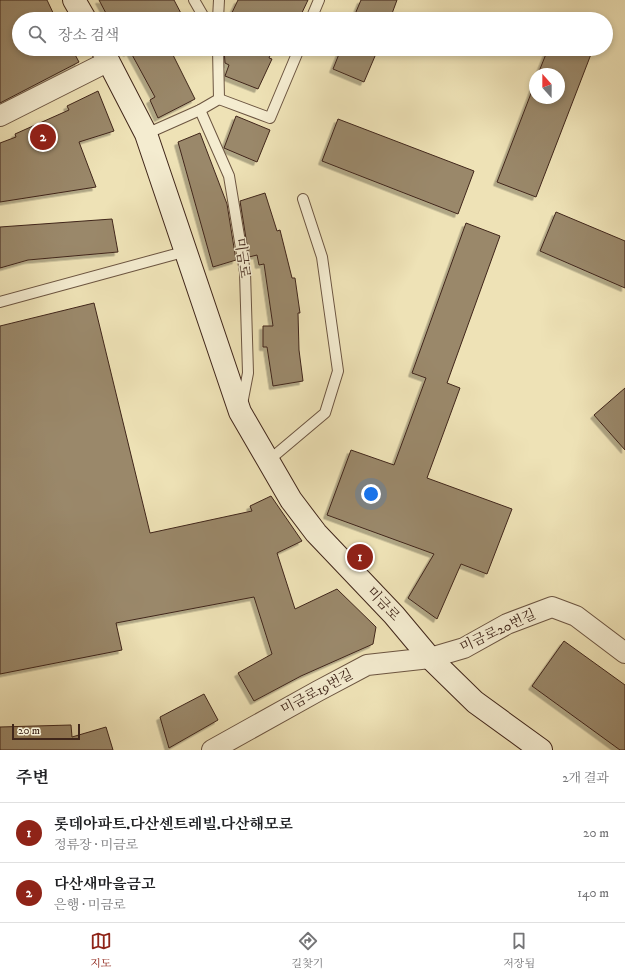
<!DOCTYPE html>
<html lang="ko">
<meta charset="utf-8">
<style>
body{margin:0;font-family:"IM FELL DW Pica","Noto Serif KR",serif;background:#f2f2f2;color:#202124}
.compass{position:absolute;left:529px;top:68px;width:36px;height:36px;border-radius:50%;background:#fff;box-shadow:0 2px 6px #0003;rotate:339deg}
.scale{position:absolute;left:12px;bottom:10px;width:68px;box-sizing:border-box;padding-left:4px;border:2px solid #40261a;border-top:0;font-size:11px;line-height:14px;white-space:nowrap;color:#40261a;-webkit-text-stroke:3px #f4ecd0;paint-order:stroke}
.you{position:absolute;left:371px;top:494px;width:14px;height:14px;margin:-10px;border:3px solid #fff;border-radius:50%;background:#1a73e8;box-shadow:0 0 0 6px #1a73e833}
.badge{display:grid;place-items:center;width:26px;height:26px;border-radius:50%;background:#8f2418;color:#fff;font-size:13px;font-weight:700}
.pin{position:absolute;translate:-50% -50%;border:2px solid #fff;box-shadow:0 1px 4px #0006}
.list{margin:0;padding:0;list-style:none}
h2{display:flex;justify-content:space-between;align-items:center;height:52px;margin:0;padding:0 16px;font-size:17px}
h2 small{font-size:13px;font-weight:400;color:#757577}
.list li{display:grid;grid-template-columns:26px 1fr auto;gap:12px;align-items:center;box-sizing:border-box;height:60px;padding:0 16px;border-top:1px solid #e0e0e0}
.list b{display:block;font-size:15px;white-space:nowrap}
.list p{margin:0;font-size:13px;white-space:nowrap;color:#757577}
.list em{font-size:13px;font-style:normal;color:#757577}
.icon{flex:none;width:22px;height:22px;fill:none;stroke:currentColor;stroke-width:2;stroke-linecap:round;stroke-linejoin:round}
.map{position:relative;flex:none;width:625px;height:750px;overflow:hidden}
.search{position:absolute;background:#fff;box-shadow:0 2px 6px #0003;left:12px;right:12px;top:12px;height:44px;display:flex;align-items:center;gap:10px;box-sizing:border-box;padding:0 14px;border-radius:22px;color:#757577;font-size:15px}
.sheet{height:172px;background:#fff}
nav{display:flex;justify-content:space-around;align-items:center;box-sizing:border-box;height:56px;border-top:1px solid #e0e0e0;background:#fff;font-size:11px;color:#757577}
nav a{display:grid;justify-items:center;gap:2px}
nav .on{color:#8f2418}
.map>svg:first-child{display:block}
</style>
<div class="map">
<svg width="625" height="750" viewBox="0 0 625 750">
<defs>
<filter id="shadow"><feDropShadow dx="-3.5" dy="3.5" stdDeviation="0" flood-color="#0004"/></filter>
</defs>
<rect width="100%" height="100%" fill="#eee2b6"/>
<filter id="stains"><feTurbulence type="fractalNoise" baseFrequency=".005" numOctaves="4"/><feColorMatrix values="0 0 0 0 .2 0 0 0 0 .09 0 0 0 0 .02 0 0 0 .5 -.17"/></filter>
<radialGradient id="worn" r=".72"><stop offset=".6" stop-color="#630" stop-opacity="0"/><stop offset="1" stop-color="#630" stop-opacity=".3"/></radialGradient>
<!-- building -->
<g fill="#9a886b" stroke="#40261a" filter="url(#shadow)">
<polygon points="0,0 47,0 56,19 19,19 19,49 72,49 79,62 0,103"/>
<polygon points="99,0 174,0 184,19 109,19"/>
<polygon points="238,0 308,0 299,19 229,19"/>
<polygon points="361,0 397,0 390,19 353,19"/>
<polygon points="125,49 170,49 195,99 158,118 150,100 155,97 130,51 127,53"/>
<polygon points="224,49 273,49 269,58 272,59 258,89 225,76 229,65 225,63"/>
<polygon points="341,49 378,49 364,82 333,69"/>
<polygon points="548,49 593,49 536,197 497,182 535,83 535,98 559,98 559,74 538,74"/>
<polygon points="98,91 114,131 79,142 96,187 0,202 0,143 16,137 15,134 69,110 67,106"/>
<polygon points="236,116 270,130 257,162 224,148"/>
<polygon points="338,119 474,171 458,214 322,161"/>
<polygon points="200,133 227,204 236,260 213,267 178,142"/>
<polygon points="265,193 277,231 280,230 292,278 295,278 300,313 298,313 299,350 303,381 273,386 267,347 263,347 263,326 273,326 264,264 259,265 257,255 249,257 240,201"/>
<polygon points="556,212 625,241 625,288 540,251"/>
<polygon points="112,219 118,252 28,260 0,268 0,227"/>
<polygon points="466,223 500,236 447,383 460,388 427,478 512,509 487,574 461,564 437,619 408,598 434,554 327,515 351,450 394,465 426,378 412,373"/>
<polygon points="94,303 150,533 252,511 250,506 271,496 302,541 277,553 295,609 337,589 376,627 373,644 301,676 254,701 238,673 272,654 254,597 116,623 122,650 0,674 0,326"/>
<polygon points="625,388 625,450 594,415"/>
<polygon points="564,641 625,685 625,750 620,750 532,686"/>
<polygon points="204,694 218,720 169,748 160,717"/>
<polygon points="71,725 72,737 106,727 113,750 0,750 0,727"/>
</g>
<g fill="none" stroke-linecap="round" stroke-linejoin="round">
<defs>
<g id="lane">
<polyline points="194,0 205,19"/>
<polyline points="218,19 219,0"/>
<polyline points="311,19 319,0"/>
<polyline points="218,49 219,99"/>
<polyline points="200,110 229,176 245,272 248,373 242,404"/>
<polyline points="146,134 200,110 219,99 270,118 299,49"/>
<polyline points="0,302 187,251"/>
<polyline points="268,461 325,413 338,371 322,257 303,199"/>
</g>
<g id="street">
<polyline points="0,116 109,61"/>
<polyline points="212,750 318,691 367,665 430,658 464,648 507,624 552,607 576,616 625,653"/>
</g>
<g id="secondary">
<polyline points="74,0 85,19"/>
<polyline points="102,49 146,134 240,412 291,500 316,533 394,615 430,658 475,702 541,750"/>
</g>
</defs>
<!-- lane casing -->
<use href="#lane" stroke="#6c5541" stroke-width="12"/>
<!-- street casing -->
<use href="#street" stroke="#6c5541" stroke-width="22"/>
<!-- secondary casing -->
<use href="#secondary" stroke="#40261a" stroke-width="24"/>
<!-- lane -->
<use href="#lane" stroke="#f4ecd0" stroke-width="10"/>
<!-- street -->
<use href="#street" stroke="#f4ecd0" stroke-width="20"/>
<!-- secondary -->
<use href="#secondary" stroke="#f4ecd0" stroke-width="22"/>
</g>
<g text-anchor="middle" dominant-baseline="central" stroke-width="3" stroke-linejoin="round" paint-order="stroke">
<!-- street labels -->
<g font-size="14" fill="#40261a" stroke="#f4ecd0">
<text transform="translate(242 258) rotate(82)">미금로</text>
<text transform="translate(383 604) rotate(47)">미금로</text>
<text transform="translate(498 631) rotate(-25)">미금로20번길</text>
<text transform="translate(317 692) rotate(-28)">미금로19번길</text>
</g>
</g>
<rect width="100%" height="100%" filter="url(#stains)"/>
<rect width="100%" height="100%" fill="url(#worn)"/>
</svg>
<svg class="compass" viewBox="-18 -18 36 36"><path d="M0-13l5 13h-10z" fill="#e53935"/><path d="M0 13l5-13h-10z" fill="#757577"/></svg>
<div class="scale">20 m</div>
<div class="you"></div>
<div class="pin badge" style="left:360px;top:557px">1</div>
<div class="pin badge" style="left:43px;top:137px">2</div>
<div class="search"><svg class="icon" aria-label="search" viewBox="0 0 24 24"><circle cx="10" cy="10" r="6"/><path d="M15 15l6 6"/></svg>장소 검색</div>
</div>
<section class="sheet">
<h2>주변<small>2개 결과</small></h2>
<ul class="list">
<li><span class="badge">1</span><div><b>롯데아파트.다산센트레빌.다산해모로</b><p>정류장 · 미금로</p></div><em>20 m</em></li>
<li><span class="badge">2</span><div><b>다산새마을금고</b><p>은행 · 미금로</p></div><em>140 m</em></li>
</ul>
</section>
<nav>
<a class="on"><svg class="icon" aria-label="map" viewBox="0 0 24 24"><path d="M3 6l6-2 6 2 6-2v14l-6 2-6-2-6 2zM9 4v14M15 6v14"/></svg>지도</a>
<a><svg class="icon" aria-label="directions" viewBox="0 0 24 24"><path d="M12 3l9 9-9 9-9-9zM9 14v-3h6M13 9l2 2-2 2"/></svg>길찾기</a>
<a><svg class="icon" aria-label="saved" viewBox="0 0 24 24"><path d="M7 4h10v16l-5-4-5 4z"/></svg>저장됨</a>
</nav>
